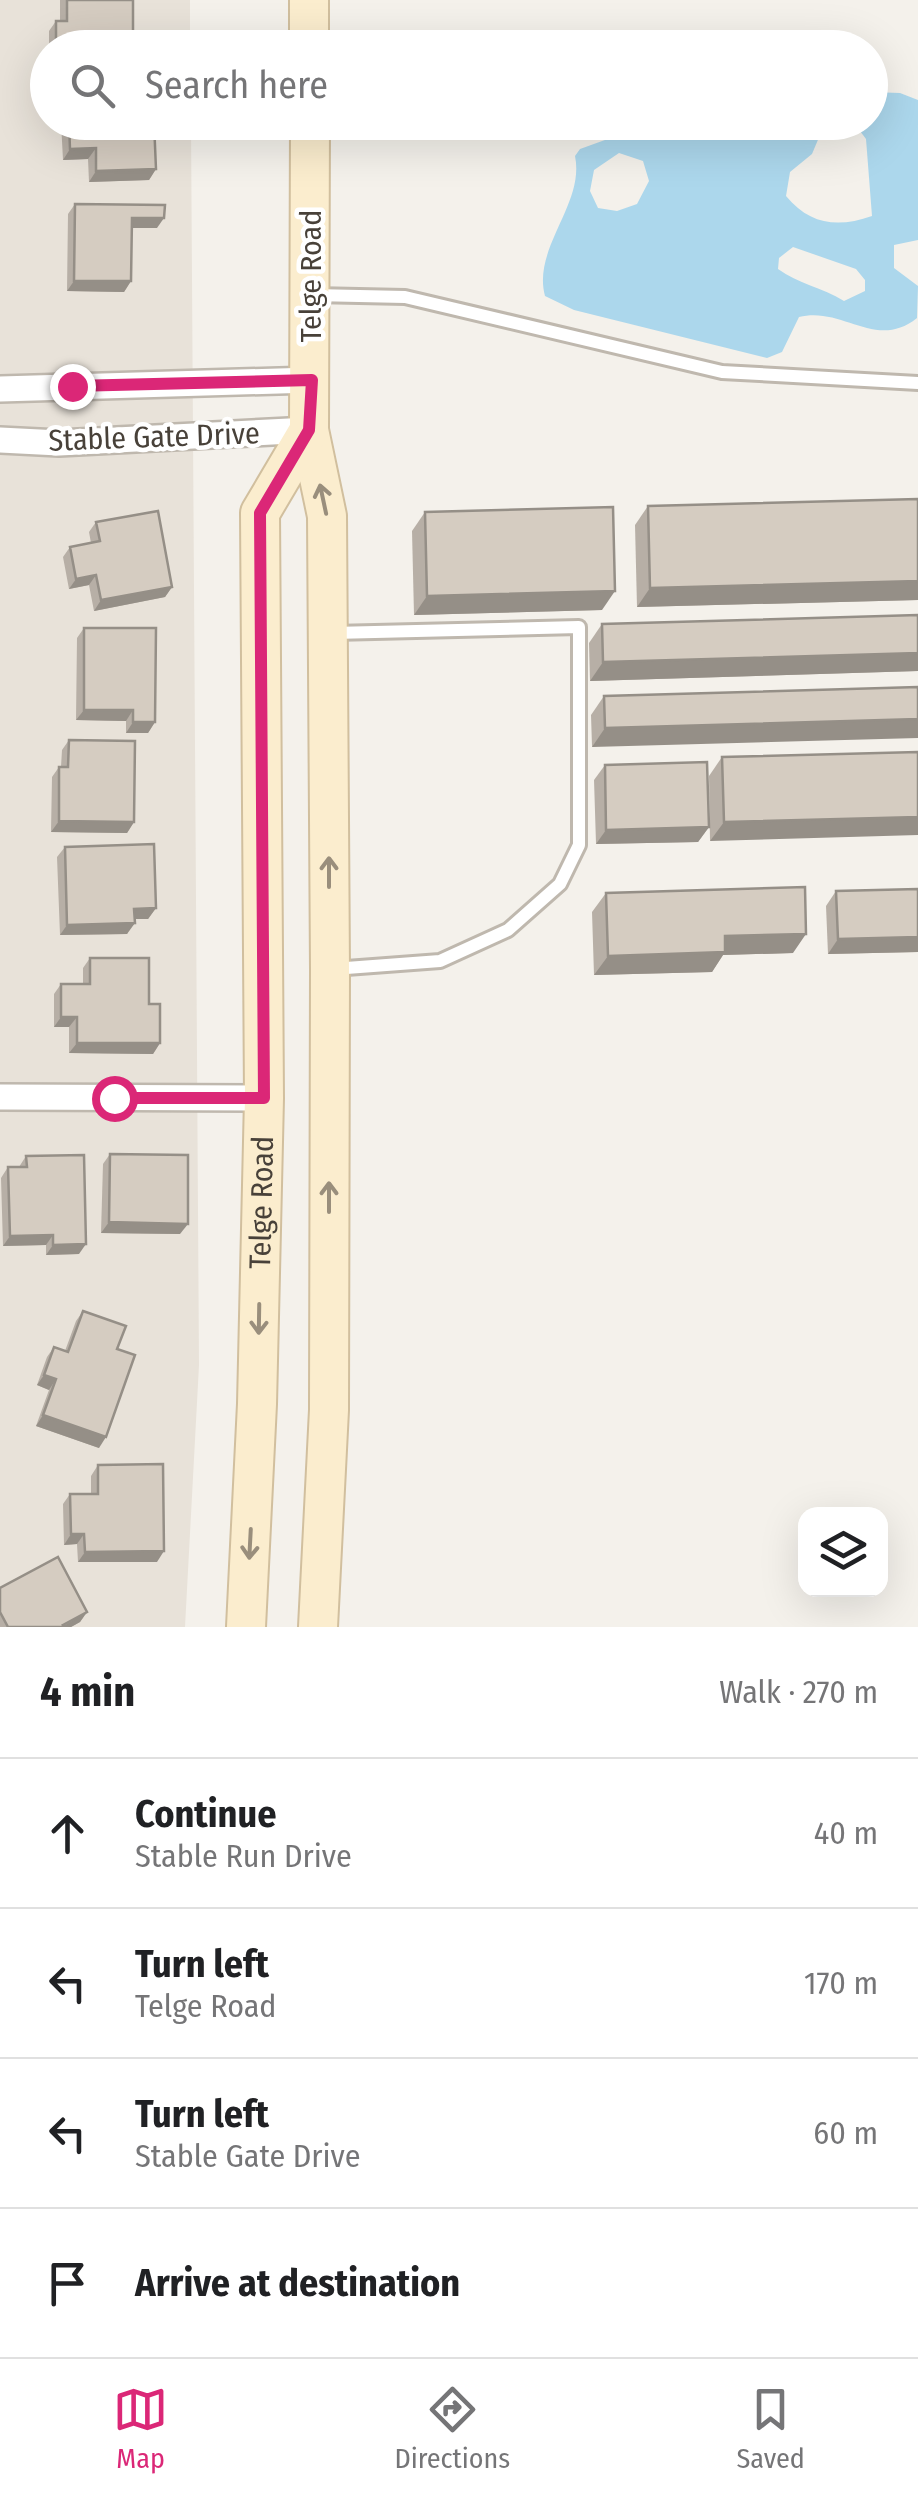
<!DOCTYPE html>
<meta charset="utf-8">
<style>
body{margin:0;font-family:"Fira Sans Condensed",sans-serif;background:#f2f2f2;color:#202124}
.controls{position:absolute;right:30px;bottom:30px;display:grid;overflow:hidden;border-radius:20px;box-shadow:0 10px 40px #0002}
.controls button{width:90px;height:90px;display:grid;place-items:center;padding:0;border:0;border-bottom:2px solid #e0e0e0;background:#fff;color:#202124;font:50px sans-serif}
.stop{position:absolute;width:30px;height:30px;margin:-22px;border:8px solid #db2777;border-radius:50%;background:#fff}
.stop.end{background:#db2777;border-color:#fff;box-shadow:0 2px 10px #0008}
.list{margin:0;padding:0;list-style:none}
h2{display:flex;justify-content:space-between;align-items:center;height:130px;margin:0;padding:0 40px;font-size:42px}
h2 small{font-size:32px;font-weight:400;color:#757577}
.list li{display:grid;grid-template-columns:65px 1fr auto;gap:30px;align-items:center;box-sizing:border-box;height:150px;padding:0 40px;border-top:2px solid #e0e0e0}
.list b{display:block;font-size:38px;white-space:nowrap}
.list p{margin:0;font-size:32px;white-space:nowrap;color:#757577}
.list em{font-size:32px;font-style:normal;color:#757577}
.icon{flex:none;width:55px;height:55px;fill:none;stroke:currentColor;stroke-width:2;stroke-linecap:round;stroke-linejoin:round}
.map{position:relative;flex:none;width:918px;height:1627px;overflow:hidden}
.search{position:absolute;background:#fff;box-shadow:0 10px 40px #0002;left:30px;right:30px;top:30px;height:110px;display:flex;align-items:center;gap:25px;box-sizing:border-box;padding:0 35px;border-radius:55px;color:#757577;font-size:38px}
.sheet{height:730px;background:#fff}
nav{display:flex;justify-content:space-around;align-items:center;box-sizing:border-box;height:140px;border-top:2px solid #e0e0e0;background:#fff;font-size:28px;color:#757577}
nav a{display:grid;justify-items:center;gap:5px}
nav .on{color:#db2777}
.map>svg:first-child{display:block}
</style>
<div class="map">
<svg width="918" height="1627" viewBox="0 0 918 1627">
<rect width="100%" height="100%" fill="#f4f1eb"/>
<!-- residential -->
<polygon fill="#e8e2d9" points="0,0 190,0 190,47 48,48 48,122 191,123 199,1365 185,1627 0,1627"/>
<!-- water -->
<path fill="#acd7ec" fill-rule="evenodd" d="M 871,92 L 900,93 L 918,100 L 918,240 L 894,245 L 894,268 L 918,286 L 917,318 C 876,351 843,306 799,317 L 782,352 L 767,358 L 574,310 L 545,296 C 532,248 585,204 575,156 L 580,149 L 652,123 L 825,123 L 812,154 L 790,172 L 786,196 C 810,225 838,228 872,216 L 866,139 L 854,123 L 870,122 ZM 619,153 L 643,161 L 649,181 L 637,204 L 617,211 L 598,208 L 590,191 L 594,170 ZM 793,247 L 856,269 L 865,280 L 865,291 L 844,301 C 822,287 798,284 778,269 L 779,258 Z"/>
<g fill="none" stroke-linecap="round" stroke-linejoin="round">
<defs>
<g id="lane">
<polyline points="313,295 405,297 722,372 918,383"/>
<polyline points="333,969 440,961 508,930 560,884 579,845 579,627 333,633"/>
</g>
<g id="street">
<polyline points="0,389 312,380"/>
<polyline points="0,440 59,443 309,430"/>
<polyline points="0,1097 264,1098"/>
</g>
<g id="secondary">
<polyline points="309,0 309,48"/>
<polyline points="310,122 309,430 327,516 330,970 329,1410 318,1627"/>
<path id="s1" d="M 246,1627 L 257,1404 L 264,1098 L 260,513 L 309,430"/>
</g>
</defs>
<!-- lane casing -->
<use href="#lane" stroke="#bfb8ae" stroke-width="18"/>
<!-- street casing -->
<use href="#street" stroke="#bfb8ae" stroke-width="30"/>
<!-- secondary casing -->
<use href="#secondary" stroke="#d1bf9e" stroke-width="42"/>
<!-- lane -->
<use href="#lane" stroke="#fff" stroke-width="12"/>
<!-- street -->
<use href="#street" stroke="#fff" stroke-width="25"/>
<!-- secondary -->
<use href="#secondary" stroke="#fbedce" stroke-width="38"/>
</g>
<!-- wall -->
<g fill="#b7afa6">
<polygon points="60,0 133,0 133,48 49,48 49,31 56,21 60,21"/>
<polygon points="61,122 154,122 156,169 149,180 89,182 88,159 63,160"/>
<polygon points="75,204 157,228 132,228 131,281 124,292 67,291 68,214"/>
<polygon points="918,499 918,600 637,607 635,525 648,506"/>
<polygon points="425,512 602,610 414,615 412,531"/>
<polygon points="96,522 172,587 165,597 94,611 89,585 69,589 63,557 70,547 91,543 89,532"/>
<polygon points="918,615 918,671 590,681 589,643 602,624"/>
<polygon points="84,628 155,722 148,733 126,733 126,721 76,720 77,638"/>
<polygon points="918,687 592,747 591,715 604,696"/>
<polygon points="69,740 134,822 127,833 51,832 52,777 59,767 61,767 62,750"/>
<polygon points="918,752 710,841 709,776 722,757"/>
<polygon points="605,765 709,827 698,842 596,844 594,780"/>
<polygon points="65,847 156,908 148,919 134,919 127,934 60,935 57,857"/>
<polygon points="918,889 918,952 828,954 826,906 836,891"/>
<polygon points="606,893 793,953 723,955 712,972 594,975 592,912"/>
<polygon points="90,958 149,1004 160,1043 153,1054 69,1053 69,1027 54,1027 54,994 61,984 83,984 83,968"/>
<polygon points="110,1154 180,1234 101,1233 103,1164"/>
<polygon points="26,1156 79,1254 46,1255 46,1245 3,1246 1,1178 8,1167 19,1167"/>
<polygon points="83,1311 117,1349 99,1448 36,1426 49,1390 37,1385 47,1357 54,1347 65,1351 76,1321"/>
<polygon points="98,1465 157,1562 78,1562 77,1544 64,1545 63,1504 70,1494 91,1494 91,1476"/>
<polygon points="0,1588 87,1612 80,1622 71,1627 0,1627"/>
</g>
<!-- shaded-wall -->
<g fill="#958f87">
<polygon points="96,148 88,159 63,160 70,149"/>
<polygon points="156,169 149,180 89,182 96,171"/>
<polygon points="132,218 164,218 157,228 125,228"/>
<polygon points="74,281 131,281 124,292 67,291"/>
<polygon points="96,575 89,585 69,589 76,579"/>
<polygon points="918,581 918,600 637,607 650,588"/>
<polygon points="172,587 165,597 94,611 101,600"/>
<polygon points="615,591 602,610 414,615 427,596"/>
<polygon points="918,653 918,671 590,681 603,662"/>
<polygon points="84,710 133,710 126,721 76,720"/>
<polygon points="918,719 918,738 592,747 605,728"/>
<polygon points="133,722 155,722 148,733 126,733"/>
<polygon points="918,817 918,835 710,841 724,822"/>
<polygon points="59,821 134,822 127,833 51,832"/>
<polygon points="709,827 698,842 596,844 606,830"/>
<polygon points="156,908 148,919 127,919 134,909"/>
<polygon points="135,923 127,934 60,935 67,925"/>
<polygon points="806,934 793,953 723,955 712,972 594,975 608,956 725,936"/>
<polygon points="918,937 918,952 828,954 838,939"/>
<polygon points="61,1017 77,1017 69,1027 54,1027"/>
<polygon points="77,1043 160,1043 153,1054 69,1053"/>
<polygon points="109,1222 188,1224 180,1234 101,1233"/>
<polygon points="53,1235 46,1245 3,1246 10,1236"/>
<polygon points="86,1244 79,1254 46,1255 53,1245"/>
<polygon points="44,1375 56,1379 49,1390 37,1385"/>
<polygon points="43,1415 106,1437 99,1448 36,1426"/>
<polygon points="71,1534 84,1534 77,1544 64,1545"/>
<polygon points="164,1551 157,1562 78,1562 85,1552"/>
<polygon points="87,1612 80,1622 71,1627 62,1627"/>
</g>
<!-- building -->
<g fill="#d5ccc1" stroke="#958f87" stroke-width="2.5">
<polygon points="67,0 133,0 133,48 56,48 56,21 67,21"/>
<polygon points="69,122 154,122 156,169 96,171 96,148 70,149"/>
<polygon points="75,204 165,205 164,218 132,218 131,281 74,281"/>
<polygon points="918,499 918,581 650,588 648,506"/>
<polygon points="613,507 615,591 427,596 425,512"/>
<polygon points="158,511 172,587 101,600 96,575 76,579 70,547 100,541 96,522"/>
<polygon points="918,615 918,653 603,662 602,624"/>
<polygon points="84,628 156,628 155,722 133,722 133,710 84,710"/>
<polygon points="918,687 918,719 605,728 604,696"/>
<polygon points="69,740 135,741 134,822 59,821 59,767 68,767"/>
<polygon points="918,752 918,817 724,822 722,757"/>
<polygon points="707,762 709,827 606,830 605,765"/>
<polygon points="154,844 156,908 134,909 135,923 67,925 65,847"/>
<polygon points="805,887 806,934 725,936 725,952 608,956 606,893"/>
<polygon points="918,889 918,937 838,939 836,891"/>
<polygon points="90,958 149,958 149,1004 160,1004 160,1043 77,1043 77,1017 61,1017 61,984 90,984"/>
<polygon points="110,1154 188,1155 188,1224 109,1222"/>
<polygon points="84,1155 86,1244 53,1245 53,1235 10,1236 8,1167 27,1167 26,1156"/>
<polygon points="83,1311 126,1326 117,1349 135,1355 106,1437 43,1415 56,1379 44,1375 54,1347 68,1352"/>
<polygon points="163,1464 164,1551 85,1552 84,1534 71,1534 70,1494 98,1494 98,1465"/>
<polygon points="58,1557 87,1612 63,1625 65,1627 8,1627 0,1612 0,1588"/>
</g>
<!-- one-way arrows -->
<defs><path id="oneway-shaft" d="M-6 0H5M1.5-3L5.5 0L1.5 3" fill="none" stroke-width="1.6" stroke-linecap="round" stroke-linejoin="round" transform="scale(2.5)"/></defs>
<g stroke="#998e7c">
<use href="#oneway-shaft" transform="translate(323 499) rotate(-102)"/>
<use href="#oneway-shaft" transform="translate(329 872) rotate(-90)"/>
<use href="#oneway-shaft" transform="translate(329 1197) rotate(-90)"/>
<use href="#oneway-shaft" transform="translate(259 1319) rotate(91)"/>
<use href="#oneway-shaft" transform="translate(250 1544) rotate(93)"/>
</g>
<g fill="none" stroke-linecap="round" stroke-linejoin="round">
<!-- route -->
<polyline stroke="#db2777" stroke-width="12" points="72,386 312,380 309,430 260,513 264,1098 114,1098"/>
</g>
<g text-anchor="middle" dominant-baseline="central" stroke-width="9" stroke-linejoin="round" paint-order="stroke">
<!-- street labels -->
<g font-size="30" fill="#484139" stroke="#fff">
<text transform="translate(311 276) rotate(-90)">Telge Road</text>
<text transform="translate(154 437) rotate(-2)">Stable Gate Drive</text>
<text stroke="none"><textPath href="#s1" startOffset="425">Telge Road</textPath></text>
</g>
</g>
</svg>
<div class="controls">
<button><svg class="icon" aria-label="layers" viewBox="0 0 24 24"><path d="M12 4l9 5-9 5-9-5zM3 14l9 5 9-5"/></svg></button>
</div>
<div class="stop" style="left:114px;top:1098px"></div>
<div class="stop end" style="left:72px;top:386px"></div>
<div class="search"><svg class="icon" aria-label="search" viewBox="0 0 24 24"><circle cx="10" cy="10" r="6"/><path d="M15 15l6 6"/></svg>Search here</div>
</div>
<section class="sheet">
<h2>4 min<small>Walk · 270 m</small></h2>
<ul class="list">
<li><svg class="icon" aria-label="ahead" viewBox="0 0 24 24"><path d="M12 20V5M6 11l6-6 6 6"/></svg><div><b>Continue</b><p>Stable Run Drive</p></div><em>40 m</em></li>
<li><svg class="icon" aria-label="left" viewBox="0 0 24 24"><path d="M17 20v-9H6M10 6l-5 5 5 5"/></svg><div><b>Turn left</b><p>Telge Road</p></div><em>170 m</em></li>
<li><svg class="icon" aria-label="left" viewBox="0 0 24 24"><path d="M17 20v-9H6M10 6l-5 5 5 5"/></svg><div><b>Turn left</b><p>Stable Gate Drive</p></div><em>60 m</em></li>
<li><svg class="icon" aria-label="arrive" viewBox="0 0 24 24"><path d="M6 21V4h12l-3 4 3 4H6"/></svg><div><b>Arrive at destination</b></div></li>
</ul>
</section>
<nav>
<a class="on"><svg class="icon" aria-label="map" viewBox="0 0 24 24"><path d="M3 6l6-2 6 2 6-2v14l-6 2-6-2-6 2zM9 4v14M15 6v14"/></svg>Map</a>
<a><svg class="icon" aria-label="directions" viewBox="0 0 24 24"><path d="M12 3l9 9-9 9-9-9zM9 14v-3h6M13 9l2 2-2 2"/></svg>Directions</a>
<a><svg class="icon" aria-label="saved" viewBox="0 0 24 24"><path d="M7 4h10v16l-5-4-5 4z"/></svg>Saved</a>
</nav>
